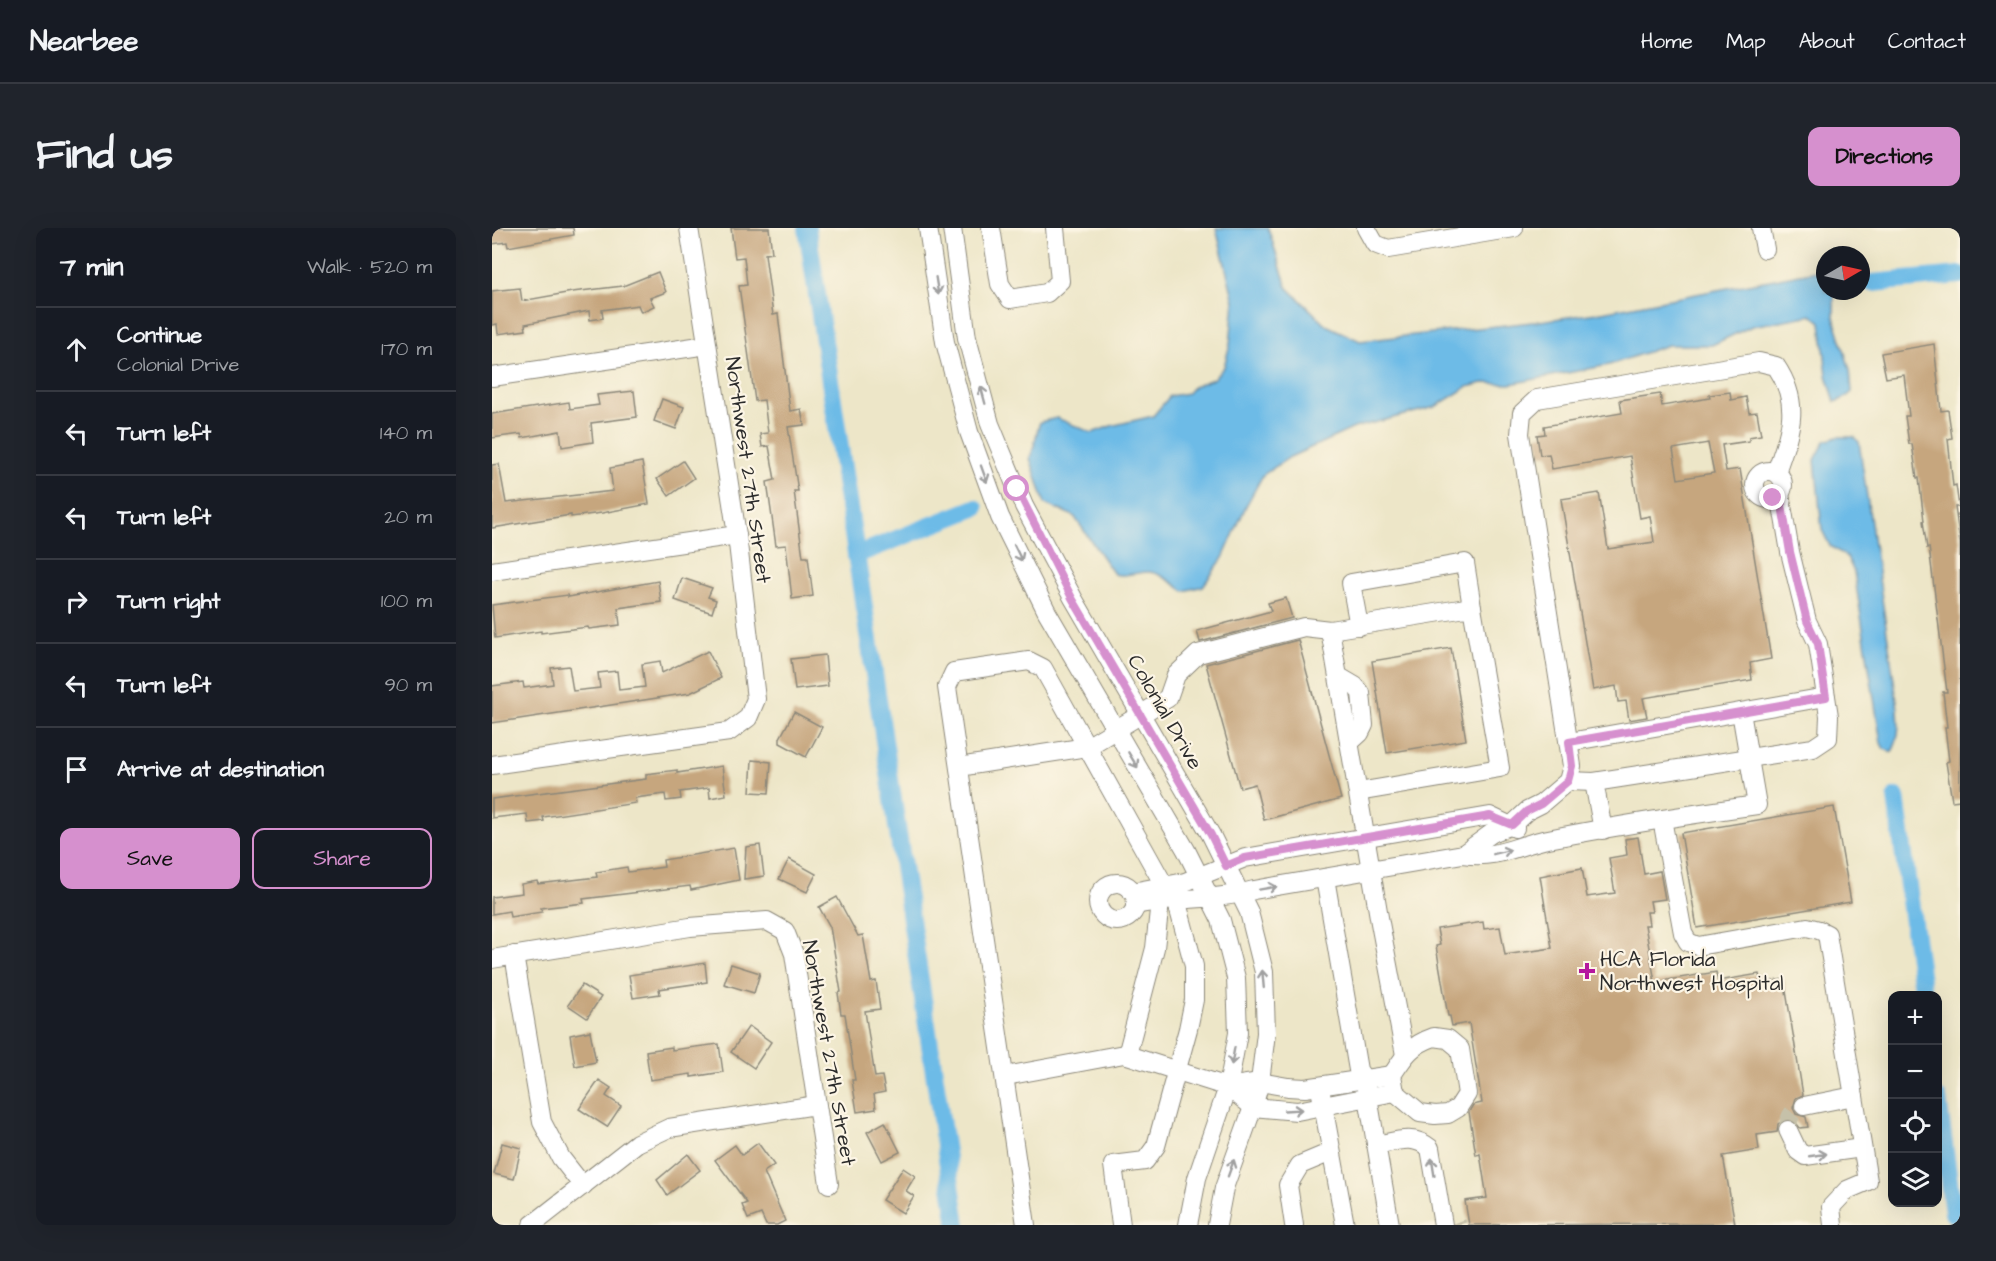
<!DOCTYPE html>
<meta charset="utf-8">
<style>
body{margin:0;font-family:"Architects Daughter",sans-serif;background:#20242c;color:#f1f3f6}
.controls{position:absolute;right:18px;bottom:18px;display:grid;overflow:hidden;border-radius:12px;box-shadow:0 6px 24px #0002}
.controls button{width:54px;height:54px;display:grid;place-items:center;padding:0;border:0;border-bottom:2px solid #363941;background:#171b24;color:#f1f3f6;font:30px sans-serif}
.compass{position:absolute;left:1324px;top:18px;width:54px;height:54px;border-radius:50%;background:#171b24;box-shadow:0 6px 24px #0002;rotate:81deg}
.stop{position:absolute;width:18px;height:18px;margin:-14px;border:4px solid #d690ce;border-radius:50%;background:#fff}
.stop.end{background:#d690ce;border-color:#fff;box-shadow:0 2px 6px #0008}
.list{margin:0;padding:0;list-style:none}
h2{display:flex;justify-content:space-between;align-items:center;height:78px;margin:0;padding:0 24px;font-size:26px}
h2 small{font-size:20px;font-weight:400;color:#9ea1a6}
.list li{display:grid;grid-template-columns:39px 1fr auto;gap:18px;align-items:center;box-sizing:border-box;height:84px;padding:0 24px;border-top:2px solid #363941}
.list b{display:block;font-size:22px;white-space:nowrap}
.list p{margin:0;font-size:20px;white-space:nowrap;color:#9ea1a6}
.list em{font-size:20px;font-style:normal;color:#9ea1a6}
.actions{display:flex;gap:12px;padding:18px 24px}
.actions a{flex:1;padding:14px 0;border:2px solid #d690ce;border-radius:12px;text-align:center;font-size:21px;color:#d690ce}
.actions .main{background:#d690ce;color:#111}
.icon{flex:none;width:33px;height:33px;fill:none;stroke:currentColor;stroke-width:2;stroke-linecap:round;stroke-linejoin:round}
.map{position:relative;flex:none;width:1468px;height:997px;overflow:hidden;border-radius:12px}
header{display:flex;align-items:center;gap:36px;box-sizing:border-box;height:84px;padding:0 30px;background:#171b24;border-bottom:2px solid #363941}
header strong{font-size:28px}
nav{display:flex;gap:33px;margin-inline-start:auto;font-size:21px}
.intro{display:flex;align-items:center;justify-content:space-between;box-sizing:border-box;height:144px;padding:0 36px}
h1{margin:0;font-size:42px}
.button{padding:15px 27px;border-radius:12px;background:#d690ce;color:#111;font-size:21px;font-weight:700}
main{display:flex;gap:36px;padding:0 36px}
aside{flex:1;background:#171b24;border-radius:12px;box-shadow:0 6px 24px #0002}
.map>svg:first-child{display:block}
</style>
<header>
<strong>Nearbee</strong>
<nav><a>Home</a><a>Map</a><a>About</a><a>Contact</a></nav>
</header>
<div class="intro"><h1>Find us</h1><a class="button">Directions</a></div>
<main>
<aside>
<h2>7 min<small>Walk · 520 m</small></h2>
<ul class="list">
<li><svg class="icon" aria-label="ahead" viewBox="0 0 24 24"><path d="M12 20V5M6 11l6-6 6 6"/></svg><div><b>Continue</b><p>Colonial Drive</p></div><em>170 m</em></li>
<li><svg class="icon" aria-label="left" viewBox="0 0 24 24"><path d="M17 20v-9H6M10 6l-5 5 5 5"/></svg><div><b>Turn left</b></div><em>140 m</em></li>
<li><svg class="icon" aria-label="left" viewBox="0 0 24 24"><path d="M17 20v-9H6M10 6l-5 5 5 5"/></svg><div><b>Turn left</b></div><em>20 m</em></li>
<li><svg class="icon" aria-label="right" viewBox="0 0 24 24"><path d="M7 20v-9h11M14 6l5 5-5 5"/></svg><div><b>Turn right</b></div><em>100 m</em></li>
<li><svg class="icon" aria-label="left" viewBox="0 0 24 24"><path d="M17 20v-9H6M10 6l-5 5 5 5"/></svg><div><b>Turn left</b></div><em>90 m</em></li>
<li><svg class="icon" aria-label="arrive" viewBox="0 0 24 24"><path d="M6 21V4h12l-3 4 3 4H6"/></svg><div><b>Arrive at destination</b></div></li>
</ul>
<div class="actions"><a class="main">Save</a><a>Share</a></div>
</aside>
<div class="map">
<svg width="1468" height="997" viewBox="0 0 1468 997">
<rect width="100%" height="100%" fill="#fcf5e5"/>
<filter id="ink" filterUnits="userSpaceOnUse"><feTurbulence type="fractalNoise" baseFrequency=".0167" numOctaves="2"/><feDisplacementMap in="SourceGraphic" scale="12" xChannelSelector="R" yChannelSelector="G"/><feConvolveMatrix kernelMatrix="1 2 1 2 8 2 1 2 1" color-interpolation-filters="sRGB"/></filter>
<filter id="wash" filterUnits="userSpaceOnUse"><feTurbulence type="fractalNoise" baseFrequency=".008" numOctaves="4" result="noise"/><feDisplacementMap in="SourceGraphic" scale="24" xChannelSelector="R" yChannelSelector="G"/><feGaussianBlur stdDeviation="1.35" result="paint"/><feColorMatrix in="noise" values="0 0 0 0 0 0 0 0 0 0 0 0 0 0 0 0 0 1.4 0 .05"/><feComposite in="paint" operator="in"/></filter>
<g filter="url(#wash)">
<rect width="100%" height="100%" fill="#ede6c8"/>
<!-- water -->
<g fill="#6dbbe7" stroke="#4c7389" stroke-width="1.5">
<path d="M 724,0 L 776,0 L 795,59 L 834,97 L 868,113 L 1041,94 L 1105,85 L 1324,43 L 1333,46 L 1333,63 L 1342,63 L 1342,89 L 1358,142 L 1360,164 L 1353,170 L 1343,174 L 1335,147 L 1329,94 L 1320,87 L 1260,98 L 1220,117 L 1176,117 L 1117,137 L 1018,156 L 991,155 L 975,159 L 943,179 L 862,200 L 798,229 L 771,247 L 754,278 L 731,330 L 711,358 L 692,363 C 682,356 669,345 657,344 C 644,343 635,350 622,346 L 582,288 L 553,276 L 538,230 C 543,218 544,206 548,194 L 565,190 L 600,205 L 619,198 L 661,188 L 678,168 L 696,165 L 702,158 L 721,151 L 732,139 L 738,116 L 742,73 Z"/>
<path d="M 1345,209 L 1362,209 L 1367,214 L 1405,473 C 1407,492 1409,507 1400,524 L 1392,521 L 1389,515 L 1362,344 L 1355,329 L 1338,318 L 1330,302 L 1323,232 L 1333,213 Z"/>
</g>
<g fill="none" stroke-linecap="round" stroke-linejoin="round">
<!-- canal -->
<g stroke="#6dbbe7" stroke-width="18">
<polyline points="315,0 465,997"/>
<polyline points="1380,55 1468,47"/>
<polyline points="364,327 483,280"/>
<polyline points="1404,569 1431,768"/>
<polyline points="1446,871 1461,985"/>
</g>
</g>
<g id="blocks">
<!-- building -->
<g fill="#c6a67e" fill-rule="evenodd">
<polygon points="0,0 81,0 82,7 16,19 15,14 0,16"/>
<polygon points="239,0 277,0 280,25 273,26 281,87 286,86 298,183 309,181 312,197 296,199 306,263 302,263 311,329 316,329 321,368 300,371 294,317 284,318 275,254 283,252 277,218 270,219 268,206 276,205 272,172 263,173 247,58 255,57 252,29 243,30"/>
<polygon points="166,44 174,64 158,70 162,78 149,84 146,77 110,82 111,90 98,92 97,83 33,96 34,102 6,106 5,96 0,97 0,63 28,60 30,73 80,64 131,58"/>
<polygon points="1442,116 1449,183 1456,182 1460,210 1456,211 1461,258 1464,257 1467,279 1463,279 1468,315 1468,572 1460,573 1454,534 1457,533 1453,499 1455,499 1451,464 1455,464 1437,319 1435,320 1431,293 1432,293 1427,250 1425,250 1420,216 1417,216 1413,188 1417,188 1412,147 1394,150 1389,125"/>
<polygon points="142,163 145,189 99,195 101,214 70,219 68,203 30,210 29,206 0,210 0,186 77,174 78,181 107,177 105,167"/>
<path d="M 1238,164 L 1239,172 L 1254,169 L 1257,185 L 1265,184 L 1269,207 L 1257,209 L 1257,213 L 1230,217 L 1234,243 L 1248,241 L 1279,431 L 1258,435 L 1260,452 L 1151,470 L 1155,489 L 1137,492 L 1134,473 L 1126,474 L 1124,458 L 1101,462 L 1069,271 L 1107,265 L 1116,321 L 1162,314 L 1158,288 L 1148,290 L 1138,228 L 1060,241 L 1057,226 L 1048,227 L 1045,207 L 1053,206 L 1052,198 L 1130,185 L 1128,172 L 1168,166 L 1170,178 L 1218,170 L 1217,167 ZM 1216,215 L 1222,245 L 1186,251 L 1181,221 Z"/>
<polygon points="170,171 192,179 184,201 162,193"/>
<polygon points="191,233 202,250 177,268 165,251"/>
<polygon points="150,234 157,276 110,285 79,289 79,287 0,300 0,237 7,236 14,275 121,263 118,240"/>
<polygon points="190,350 220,360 216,369 224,372 220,385 183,372"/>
<polygon points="166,353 169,374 126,380 128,397 97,401 96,399 49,405 49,403 3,410 0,377 76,367 76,369"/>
<polygon points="794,370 800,390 708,414 705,403 779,383 776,375"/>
<polygon points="806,412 849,571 772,592 763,556 748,560 714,436"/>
<polygon points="959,420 974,512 895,525 880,433"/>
<polygon points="216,423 229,450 198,465 0,495 0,458 31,454 32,460 61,456 59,440 77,438 81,463 108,460 106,445 125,443 127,462 153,459 150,436 168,433 170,445"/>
<polygon points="333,427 336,458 303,462 299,431"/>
<polygon points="302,484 330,499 314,529 288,515 288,510"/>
<polygon points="260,532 279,534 277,565 258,564"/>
<polygon points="230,538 234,567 218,570 217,560 188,564 189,571 174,573 173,566 143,570 144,575 51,589 52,593 36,595 35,586 0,590 0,571 154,551 154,546 185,542 185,545"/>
<polygon points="1342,579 1359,674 1205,700 1189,605"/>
<polygon points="1146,609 1152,646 1168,643 1173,671 1158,673 1160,684 1155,684 1157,697 1153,697 1163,754 1224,744 1226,753 1267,746 1269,755 1292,751 1311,867 1304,870 1301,880 1304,886 1314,889 1316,899 1308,900 1302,892 1292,892 1286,896 1285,904 1265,907 1267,922 1231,928 1243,996 977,997 973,973 995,970 988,926 984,927 977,884 981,877 990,875 977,795 960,798 958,788 956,788 944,718 948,717 945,701 991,694 992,701 1008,699 1013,727 1060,720 1048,648 1090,640 1095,669 1123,665 1117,630 1135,627 1133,611"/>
<polygon points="268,617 272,648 252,651 254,619"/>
<polygon points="242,620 247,652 199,662 198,658 91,671 92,675 49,680 50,684 18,689 17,683 0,686 0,669 30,665 29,656 45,653 46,656 105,649 104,644 135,639 136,644 172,639 171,632"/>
<polygon points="297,631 324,646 315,664 287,651"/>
<polygon points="345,669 366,708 371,707 379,754 384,753 388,781 373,783 383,849 390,848 393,864 382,866 384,881 365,884 360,852 363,852 353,786 349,786 346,765 349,764 338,699 327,679"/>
<polygon points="213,735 215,754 167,761 168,766 141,770 137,747"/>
<polygon points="239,736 268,745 262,765 232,756"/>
<polygon points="90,757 109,769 95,790 76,777"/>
<polygon points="257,798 279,814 262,840 239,824"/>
<polygon points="98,803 104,834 83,838 78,807"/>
<polygon points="227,816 231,844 199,849 199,846 158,852 154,823 180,819 180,822"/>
<polygon points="107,852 119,860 114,868 129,878 115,899 87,881"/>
<polygon points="393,894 408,924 390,933 375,904"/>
<polygon points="10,915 29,920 22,951 2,946"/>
<polygon points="266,915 282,937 272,944 293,993 285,997 274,997 269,986 256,991 250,977 255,975 223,932 243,917 250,927"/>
<polygon points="196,926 208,942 175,967 165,952"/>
<polygon points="411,940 423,948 414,963 422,968 411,985 390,972"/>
</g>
</g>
</g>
<g filter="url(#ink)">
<use href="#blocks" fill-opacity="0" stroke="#8c887a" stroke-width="1.5"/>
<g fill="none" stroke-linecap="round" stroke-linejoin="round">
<!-- minor-tunnel -->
<g stroke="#c6c1a9" stroke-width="18" stroke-dasharray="18 9" stroke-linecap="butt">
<path d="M 1296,902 C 1296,889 1300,882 1312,878"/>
<polyline points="965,994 966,997"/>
</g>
<defs>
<g id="minor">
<polyline points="436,0 453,114 477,204 508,289 555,384 694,622 729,692 744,750 746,805 736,859 705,950 696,997"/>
<polyline points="460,0 475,110 498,196 532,278 581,370 719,607 757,684 772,744 774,805 768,854 761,879 732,960 725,997"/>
<polyline points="499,0 508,56 518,71 555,65 568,53 563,0"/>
<polyline points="874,0 883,16 896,21 1022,0"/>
<polyline points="1269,0 1273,21"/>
<polyline points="0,149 215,117"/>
<circle cx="1277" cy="257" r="14"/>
<polyline points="0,343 245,307"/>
<polyline points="867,398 859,355 973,335 980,379"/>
<polyline points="838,402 888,695 913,827"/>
<polyline points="846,448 863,458 869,465 872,497 868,505 857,515"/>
<polyline points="1077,514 1334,469"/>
<polyline points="0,537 237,504 256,490 264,471 245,307 197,0"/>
<polyline points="467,539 595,519 676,470 684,447 706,426 812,399 838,402 980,379 1008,540 866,564"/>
<polyline points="1076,553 1102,554 1321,520 1336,510 1337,488 1326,416 1315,393 1298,324 1288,266"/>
<polyline points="1102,554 1111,602"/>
<polyline points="1170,591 1191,705 1196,714 1206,718 1315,699 1327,702 1335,706 1376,953 1355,962 1339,979 1341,997"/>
<path d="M 971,626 L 1000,605 L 1020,597 L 1035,583 L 1049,576 L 1076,553 L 1080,538 L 1028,206 L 1030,185 L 1045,171 L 1267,134 L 1284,138 C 1310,177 1298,204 1284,244"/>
<polyline points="833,650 866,842 872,851 876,869 898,997"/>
<circle cx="625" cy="674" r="19"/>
<polyline points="640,664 693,654 753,630 998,588 1023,600"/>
<path d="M 643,677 C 682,669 724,673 762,662 L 971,626 C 1004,631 1021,619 1051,612 C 1122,598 1194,587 1265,577 L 1249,484"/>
<polyline points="22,727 50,894 69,930 91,958"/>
<polyline points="0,731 198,699 275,693 293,703 302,726 337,956"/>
<path d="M 942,809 L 956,811 L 968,821 L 975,866 L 966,880 L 956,886 L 943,887 L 928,885 L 903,864 L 900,847 C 913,827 919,817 942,809 Z"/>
<polyline points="635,827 663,720 668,673"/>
<polyline points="514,848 632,826 736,859 761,879 805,883 903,864"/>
<polyline points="736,859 768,854 796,859 813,860 900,847"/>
<polyline points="829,866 853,997"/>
<polyline points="1312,878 1362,868"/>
<polyline points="1296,902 1306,923 1313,928 1370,920"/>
<path d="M 884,917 C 905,913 921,906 938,920 L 951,997"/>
<polyline points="40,997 145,915 177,900 324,877"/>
<polyline points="534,997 455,459 462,444 537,433 551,440 672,657"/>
<polyline points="629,997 621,937 653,933 664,918 696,801 702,772 702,738 684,671"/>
<polyline points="802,997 796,957 808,937 839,924"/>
</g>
</defs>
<!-- minor casing -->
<use href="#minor" stroke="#8c887a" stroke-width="20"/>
<!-- minor -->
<use href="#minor" stroke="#fff" stroke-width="18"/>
</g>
<!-- one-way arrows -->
<defs><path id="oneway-shaft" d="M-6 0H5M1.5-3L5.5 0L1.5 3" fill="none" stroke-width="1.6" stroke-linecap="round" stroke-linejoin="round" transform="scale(1.5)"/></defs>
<g stroke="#a0a0a0">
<use href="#oneway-shaft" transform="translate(445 58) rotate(81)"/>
<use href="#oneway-shaft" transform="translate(491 167) rotate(-105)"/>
<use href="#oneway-shaft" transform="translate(492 246) rotate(70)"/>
<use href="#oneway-shaft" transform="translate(526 325) rotate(64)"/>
<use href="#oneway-shaft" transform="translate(641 532) rotate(59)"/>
<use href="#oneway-shaft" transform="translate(1010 624) rotate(-14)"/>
<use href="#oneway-shaft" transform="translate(776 660) rotate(-10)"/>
<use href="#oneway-shaft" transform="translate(771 751) rotate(-95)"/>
<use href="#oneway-shaft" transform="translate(741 828) rotate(100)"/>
<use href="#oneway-shaft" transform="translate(801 882) rotate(-3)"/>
<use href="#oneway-shaft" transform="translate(1326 927) rotate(-8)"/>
<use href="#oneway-shaft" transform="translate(941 939) rotate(-99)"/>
<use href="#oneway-shaft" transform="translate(739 940) rotate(-70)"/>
</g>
</g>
<g fill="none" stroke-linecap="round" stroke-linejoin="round" filter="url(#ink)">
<!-- route -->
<polyline stroke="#d690ce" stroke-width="8" points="525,261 580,370 719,607 734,638 753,630 998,588 1020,597 1035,583 1049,576 1076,553 1080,538 1077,514 1334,469 1326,416 1315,393 1298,324 1288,266 1281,270"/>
</g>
<!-- markers -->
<path fill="#b5179e" stroke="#fcf5e5" stroke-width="2" d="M1092 734h6v6h6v6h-6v6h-6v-6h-6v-6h6z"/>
<g text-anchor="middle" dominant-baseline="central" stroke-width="4.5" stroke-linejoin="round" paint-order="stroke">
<!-- street labels -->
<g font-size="21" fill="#2b2b2b" stroke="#fcf5e5">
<text transform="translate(256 242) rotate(82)">Northwest 27th Street</text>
<text transform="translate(673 484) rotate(60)">Colonial Drive</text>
<text transform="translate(337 825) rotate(80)">Northwest 27th Street</text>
</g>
<!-- poi labels -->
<g font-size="21" fill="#2b2b2b" stroke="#fcf5e5" text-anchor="start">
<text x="1108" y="731">HCA Florida<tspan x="1108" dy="24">Northwest Hospital</tspan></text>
</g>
</g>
</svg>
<div class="controls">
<button>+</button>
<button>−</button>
<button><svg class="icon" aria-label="locate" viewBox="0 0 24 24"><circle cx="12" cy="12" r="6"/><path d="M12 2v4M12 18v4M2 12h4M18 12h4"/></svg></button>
<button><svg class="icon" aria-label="layers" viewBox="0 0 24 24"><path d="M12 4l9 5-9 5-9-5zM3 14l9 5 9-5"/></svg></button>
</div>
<svg class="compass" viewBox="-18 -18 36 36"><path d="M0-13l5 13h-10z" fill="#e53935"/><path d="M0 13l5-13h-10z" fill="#9ea1a6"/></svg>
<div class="stop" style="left:525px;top:261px"></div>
<div class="stop end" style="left:1281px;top:270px"></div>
</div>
</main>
